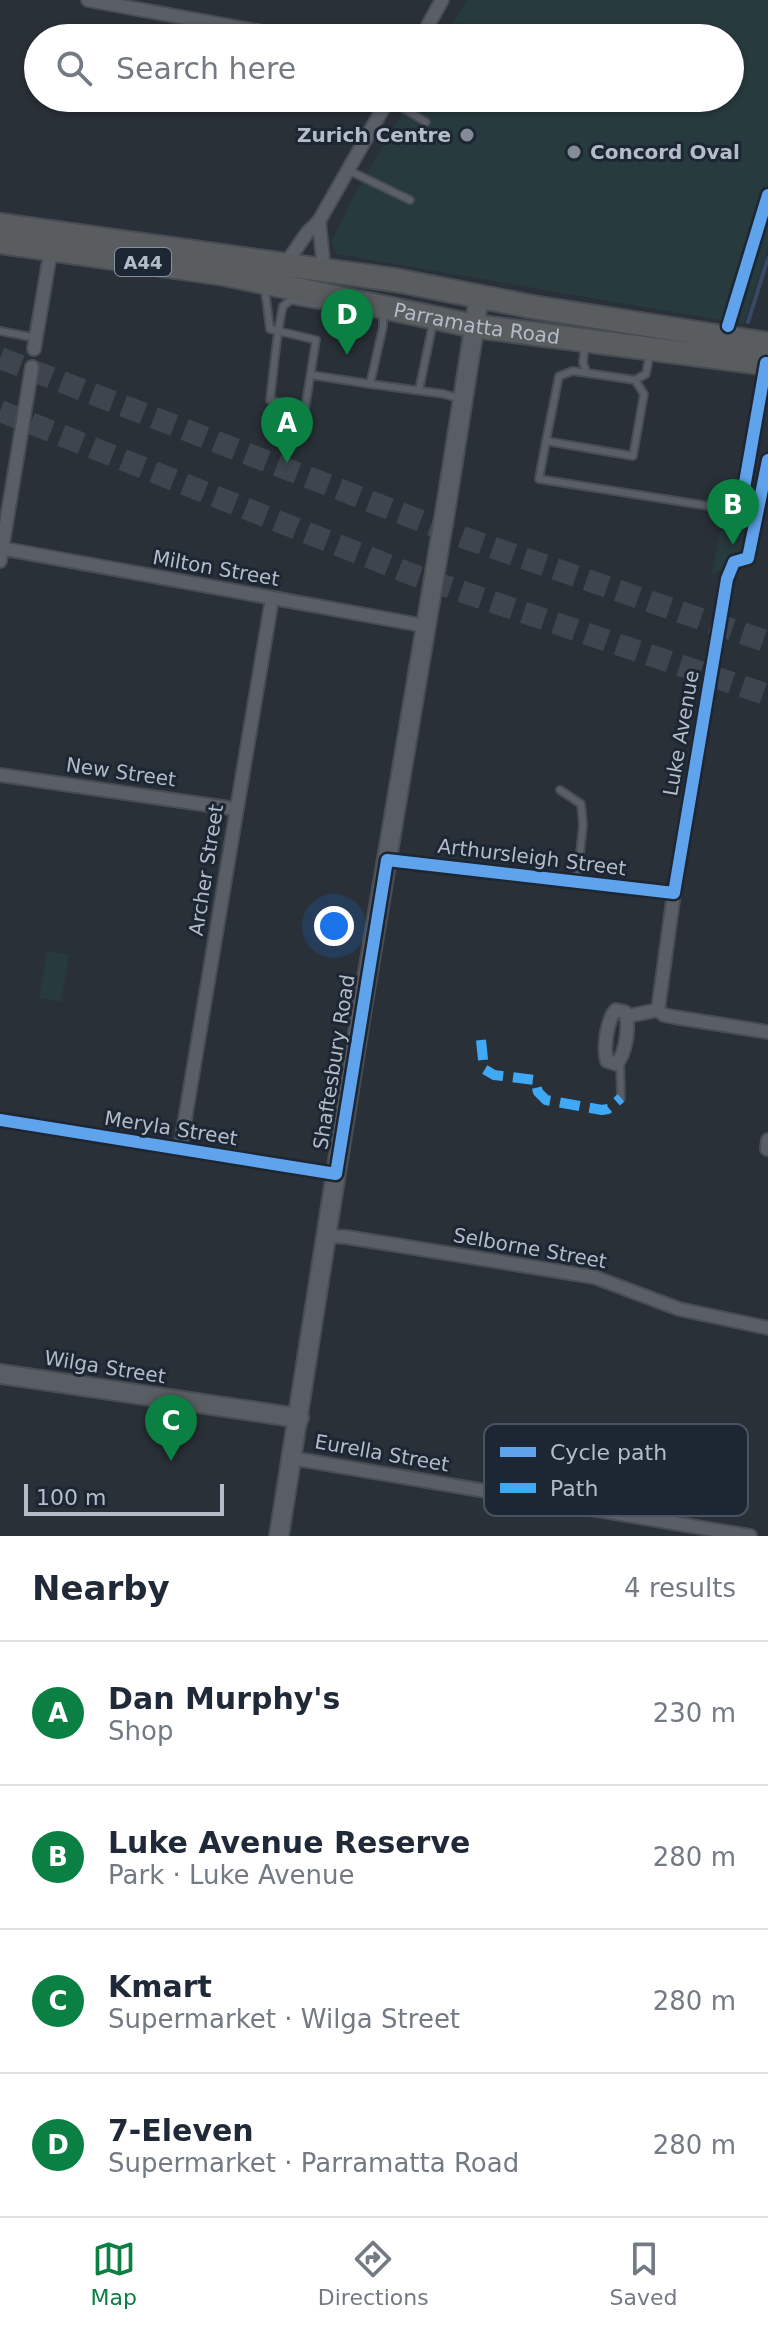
<!DOCTYPE html>
<meta charset="utf-8">
<style>
body{margin:0;font-family:"DejaVu Sans",sans-serif;background:#f6f6f7;color:#1f2937}
.scale{position:absolute;left:24px;bottom:20px;width:200px;box-sizing:border-box;padding-left:8px;border:4px solid #b4bcc9;border-top:0;font-size:22px;line-height:28px;white-space:nowrap;color:#b4bcc9;-webkit-text-stroke:6px #1d2633;paint-order:stroke}
.you{position:absolute;left:334px;top:926px;width:28px;height:28px;margin:-20px;border:6px solid #fff;border-radius:50%;background:#1a73e8;box-shadow:0 0 0 12px #1a73e833}
.badge{display:grid;place-items:center;width:52px;height:52px;border-radius:50%;background:#0b8043;color:#fff;font-size:26px;font-weight:700}
.pin{position:absolute;translate:-50% -66px;filter:drop-shadow(0 2px 4px #0008)}
.pin::after{content:'';position:absolute;top:42px;width:28px;height:24px;background:inherit;clip-path:polygon(0 0,100% 0,50% 100%)}
.list{margin:0;padding:0;list-style:none}
h2{display:flex;justify-content:space-between;align-items:center;height:104px;margin:0;padding:0 32px;font-size:34px}
h2 small{font-size:26px;font-weight:400;color:#747a83}
.list li{display:grid;grid-template-columns:52px 1fr auto;gap:24px;align-items:center;box-sizing:border-box;height:144px;padding:0 32px;border-top:2px solid #e0e1e3}
.list b{display:block;font-size:30px;white-space:nowrap}
.list p{margin:0;font-size:26px;white-space:nowrap;color:#747a83}
.list em{font-size:26px;font-style:normal;color:#747a83}
.icon{flex:none;width:44px;height:44px;fill:none;stroke:currentColor;stroke-width:2;stroke-linecap:round;stroke-linejoin:round}
.map{position:relative;flex:none;width:768px;height:1536px;overflow:hidden}
.search{position:absolute;background:#fff;box-shadow:0 2px 6px #0004;left:24px;right:24px;top:24px;height:88px;display:flex;align-items:center;gap:20px;box-sizing:border-box;padding:0 28px;border-radius:44px;color:#747a83;font-size:30px}
.sheet{height:680px;background:#fff}
nav{display:flex;justify-content:space-around;align-items:center;box-sizing:border-box;height:112px;border-top:2px solid #e0e1e3;background:#fff;font-size:22px;color:#747a83}
nav a{display:grid;justify-items:center;gap:4px}
nav .on{color:#0b8043}
.map>svg:first-child{display:block}
</style>
<div class="map">
<svg width="768" height="1536" viewBox="0 0 768 1536">
<rect width="100%" height="100%" fill="#2a3038"/>
<!-- green -->
<g fill="#273a3e">
<path d="M 467,0 L 768,0 L 768,247 L 744,324 L 337,254 L 331,241 C 337,229 346,218 349,205 L 411,98 L 730,98 L 730,38 L 445,38 Z"/>
<path d="M 736,523 L 743,524 L 745,528 L 751,530 L 746,561 C 732,558 719,571 711,577 L 721,529 L 728,530 Z"/>
<polygon points="47,951 69,955 61,1002 39,998"/>
</g>
<g fill="none" stroke-linecap="round" stroke-linejoin="round">
<!-- stream -->
<polyline stroke="#374964" stroke-width="4" points="748,322 768,258"/>
<!-- highway-tunnel -->
<g stroke="#3f454e" stroke-width="22" stroke-dasharray="22 11" stroke-linecap="butt">
<polyline points="0,358 465,538 768,642"/>
<polyline points="0,411 416,576 768,695"/>
</g>
<defs>
<g id="lane">
<polyline points="388,99 426,122"/>
<polyline points="348,170 410,200"/>
<path d="M 265,290 L 270,329 L 316,340 L 305,409 L 270,400 C 274,369 276,336 283,306 L 291,300 L 319,305 L 325,303"/>
<polyline points="383,314 383,327 370,384 444,394 461,399"/>
<polyline points="0,331 36,338"/>
<polyline points="585,345 583,363 587,373"/>
<polyline points="311,375 370,384"/>
<polyline points="635,380 644,394 633,456 546,441 559,376 573,371 635,380 646,374 650,352"/>
<polyline points="419,390 433,323"/>
<polyline points="546,441 539,479 740,511"/>
<polyline points="560,790 581,804 583,825 577,882"/>
<polyline points="620,1061 621,1098"/>
<polyline points="153,1412 165,1401"/>
</g>
<g id="street">
<polyline points="88,0 295,38"/>
<polyline points="421,38 442,0"/>
<polyline points="319,221 324,270"/>
<polyline points="285,265 307,233 319,221 389,98"/>
<polyline points="34,349 51,249"/>
<polyline points="740,511 767,360"/>
<polyline points="0,548 426,626"/>
<polyline points="0,561 32,367"/>
<polyline points="727,579 674,893 658,1010 664,1015 674,1017 768,1032"/>
<polyline points="0,775 236,809"/>
<polyline points="387,860 674,893"/>
<path d="M 616,1010 L 625,1012 C 630,1025 626,1055 616,1064 L 607,1061 C 603,1049 607,1019 616,1010 Z"/>
<polyline points="628,1016 658,1010"/>
<polyline points="0,1120 336,1174"/>
<polyline points="180,1149 272,599"/>
<polyline points="767,1149 768,1140"/>
<polyline points="326,1236 346,1237 594,1277 679,1309 768,1328"/>
<polyline points="291,1458 750,1536"/>
</g>
<g id="secondary">
<polyline points="0,1374 299,1418"/>
<polyline points="279,1536 361,1014 447,500 479,297"/>
</g>
<g id="highway">
<polyline points="0,225 395,280 533,307 768,344"/>
<path id="s1" d="M 0,242 L 224,274 L 474,326 L 768,364"/>
</g>
</defs>
<!-- lane casing -->
<use href="#lane" stroke="#484c53" stroke-width="10"/>
<!-- street casing -->
<use href="#street" stroke="#484c53" stroke-width="16"/>
<!-- secondary casing -->
<use href="#secondary" stroke="#484c53" stroke-width="22"/>
<!-- highway casing -->
<use href="#highway" stroke="#474c53" stroke-width="26"/>
<!-- lane -->
<use href="#lane" stroke="#5a5e66" stroke-width="6"/>
<!-- street -->
<use href="#street" stroke="#5a5e66" stroke-width="12"/>
<!-- secondary -->
<use href="#secondary" stroke="#595d64" stroke-width="18"/>
<!-- highway -->
<use href="#highway" stroke="#5a5d60" stroke-width="22"/>
<!-- quiet -->
<polyline stroke="#3fa9f5" stroke-width="10" stroke-dasharray="20 10" stroke-linecap="butt" points="481,1040 484,1069 494,1075 535,1080 538,1092 546,1100 602,1110 608,1109 621,1098"/>
<defs>
<g id="cycleway">
<polyline points="728,326 768,195"/>
<polyline points="740,511 766,363"/>
<polyline points="0,1120 336,1174 387,860 674,893 727,579 734,562 748,558 768,460"/>
</g>
</defs>
<!-- cycleway casing -->
<use href="#cycleway" stroke="#1d2633" stroke-width="17"/>
<!-- cycleway -->
<use href="#cycleway" stroke="#60a3ed" stroke-width="12"/>
</g>
<!-- markers -->
<g fill="#848b96" stroke="#1d2633" stroke-width="3">
<circle cx="467" cy="135" r="8"/>
<circle cx="574" cy="152" r="8"/>
</g>
<g text-anchor="middle" dominant-baseline="central" stroke-width="6" stroke-linejoin="round" paint-order="stroke">
<!-- shield labels -->
<rect fill="#1d2633" stroke="#878f9c" stroke-width="2" x="115" y="248" width="56" height="28" rx="6"/>
<g font-size="18" font-weight="bold" fill="#b4bcc9">
<text x="143" y="262">A44</text>
</g>
<!-- poi labels -->
<g font-size="20" font-weight="bold" fill="#b4bcc9" stroke="#1d2633" text-anchor="end">
<text x="451" y="135">Zurich Centre</text>
<text x="590" y="152" text-anchor="start">Concord Oval</text>
</g>
<!-- street labels -->
<g font-size="20" fill="#b4bcc9" stroke="#1d2633">
<text stroke="none"><textPath href="#s1" startOffset="484">Parramatta Road</textPath></text>
<text transform="translate(216 568) rotate(10)">Milton Street</text>
<text transform="translate(681 733) rotate(-80)">Luke Avenue</text>
<text transform="translate(121 772) rotate(8)">New Street</text>
<text transform="translate(532 857) rotate(7)">Arthursleigh Street</text>
<text transform="translate(206 870) rotate(-81)">Archer Street</text>
<text transform="translate(334 1062) rotate(-81)">Shaftesbury Road</text>
<text transform="translate(171 1128) rotate(9)">Meryla Street</text>
<text transform="translate(530 1248) rotate(10)">Selborne Street</text>
<text transform="translate(105 1367) rotate(9)">Wilga Street</text>
<text transform="translate(382 1453) rotate(10)">Eurella Street</text>
</g>
</g>
<!-- legend -->
<rect x="484" y="1424" width="264" height="92" rx="12" fill="#1d2633" stroke="#4a5360" stroke-width="2"/>
<rect x="500" y="1447" width="36" height="10" fill="#60a3ed"/>
<rect x="500" y="1483" width="36" height="10" fill="#3fa9f5"/>
<g font-size="22" fill="#b4bcc9">
<text x="550" y="1460">Cycle path</text>
<text x="550" y="1496">Path</text>
</g>
</svg>
<div class="scale">100 m</div>
<div class="you"></div>
<div class="pin badge" style="left:287px;top:463px">A</div>
<div class="pin badge" style="left:733px;top:545px">B</div>
<div class="pin badge" style="left:171px;top:1461px">C</div>
<div class="pin badge" style="left:347px;top:355px">D</div>
<div class="search"><svg class="icon" aria-label="search" viewBox="0 0 24 24"><circle cx="10" cy="10" r="6"/><path d="M15 15l6 6"/></svg>Search here</div>
</div>
<section class="sheet">
<h2>Nearby<small>4 results</small></h2>
<ul class="list">
<li><span class="badge">A</span><div><b>Dan Murphy's</b><p>Shop</p></div><em>230 m</em></li>
<li><span class="badge">B</span><div><b>Luke Avenue Reserve</b><p>Park · Luke Avenue</p></div><em>280 m</em></li>
<li><span class="badge">C</span><div><b>Kmart</b><p>Supermarket · Wilga Street</p></div><em>280 m</em></li>
<li><span class="badge">D</span><div><b>7-Eleven</b><p>Supermarket · Parramatta Road</p></div><em>280 m</em></li>
</ul>
</section>
<nav>
<a class="on"><svg class="icon" aria-label="map" viewBox="0 0 24 24"><path d="M3 6l6-2 6 2 6-2v14l-6 2-6-2-6 2zM9 4v14M15 6v14"/></svg>Map</a>
<a><svg class="icon" aria-label="directions" viewBox="0 0 24 24"><path d="M12 3l9 9-9 9-9-9zM9 14v-3h6M13 9l2 2-2 2"/></svg>Directions</a>
<a><svg class="icon" aria-label="saved" viewBox="0 0 24 24"><path d="M7 4h10v16l-5-4-5 4z"/></svg>Saved</a>
</nav>
